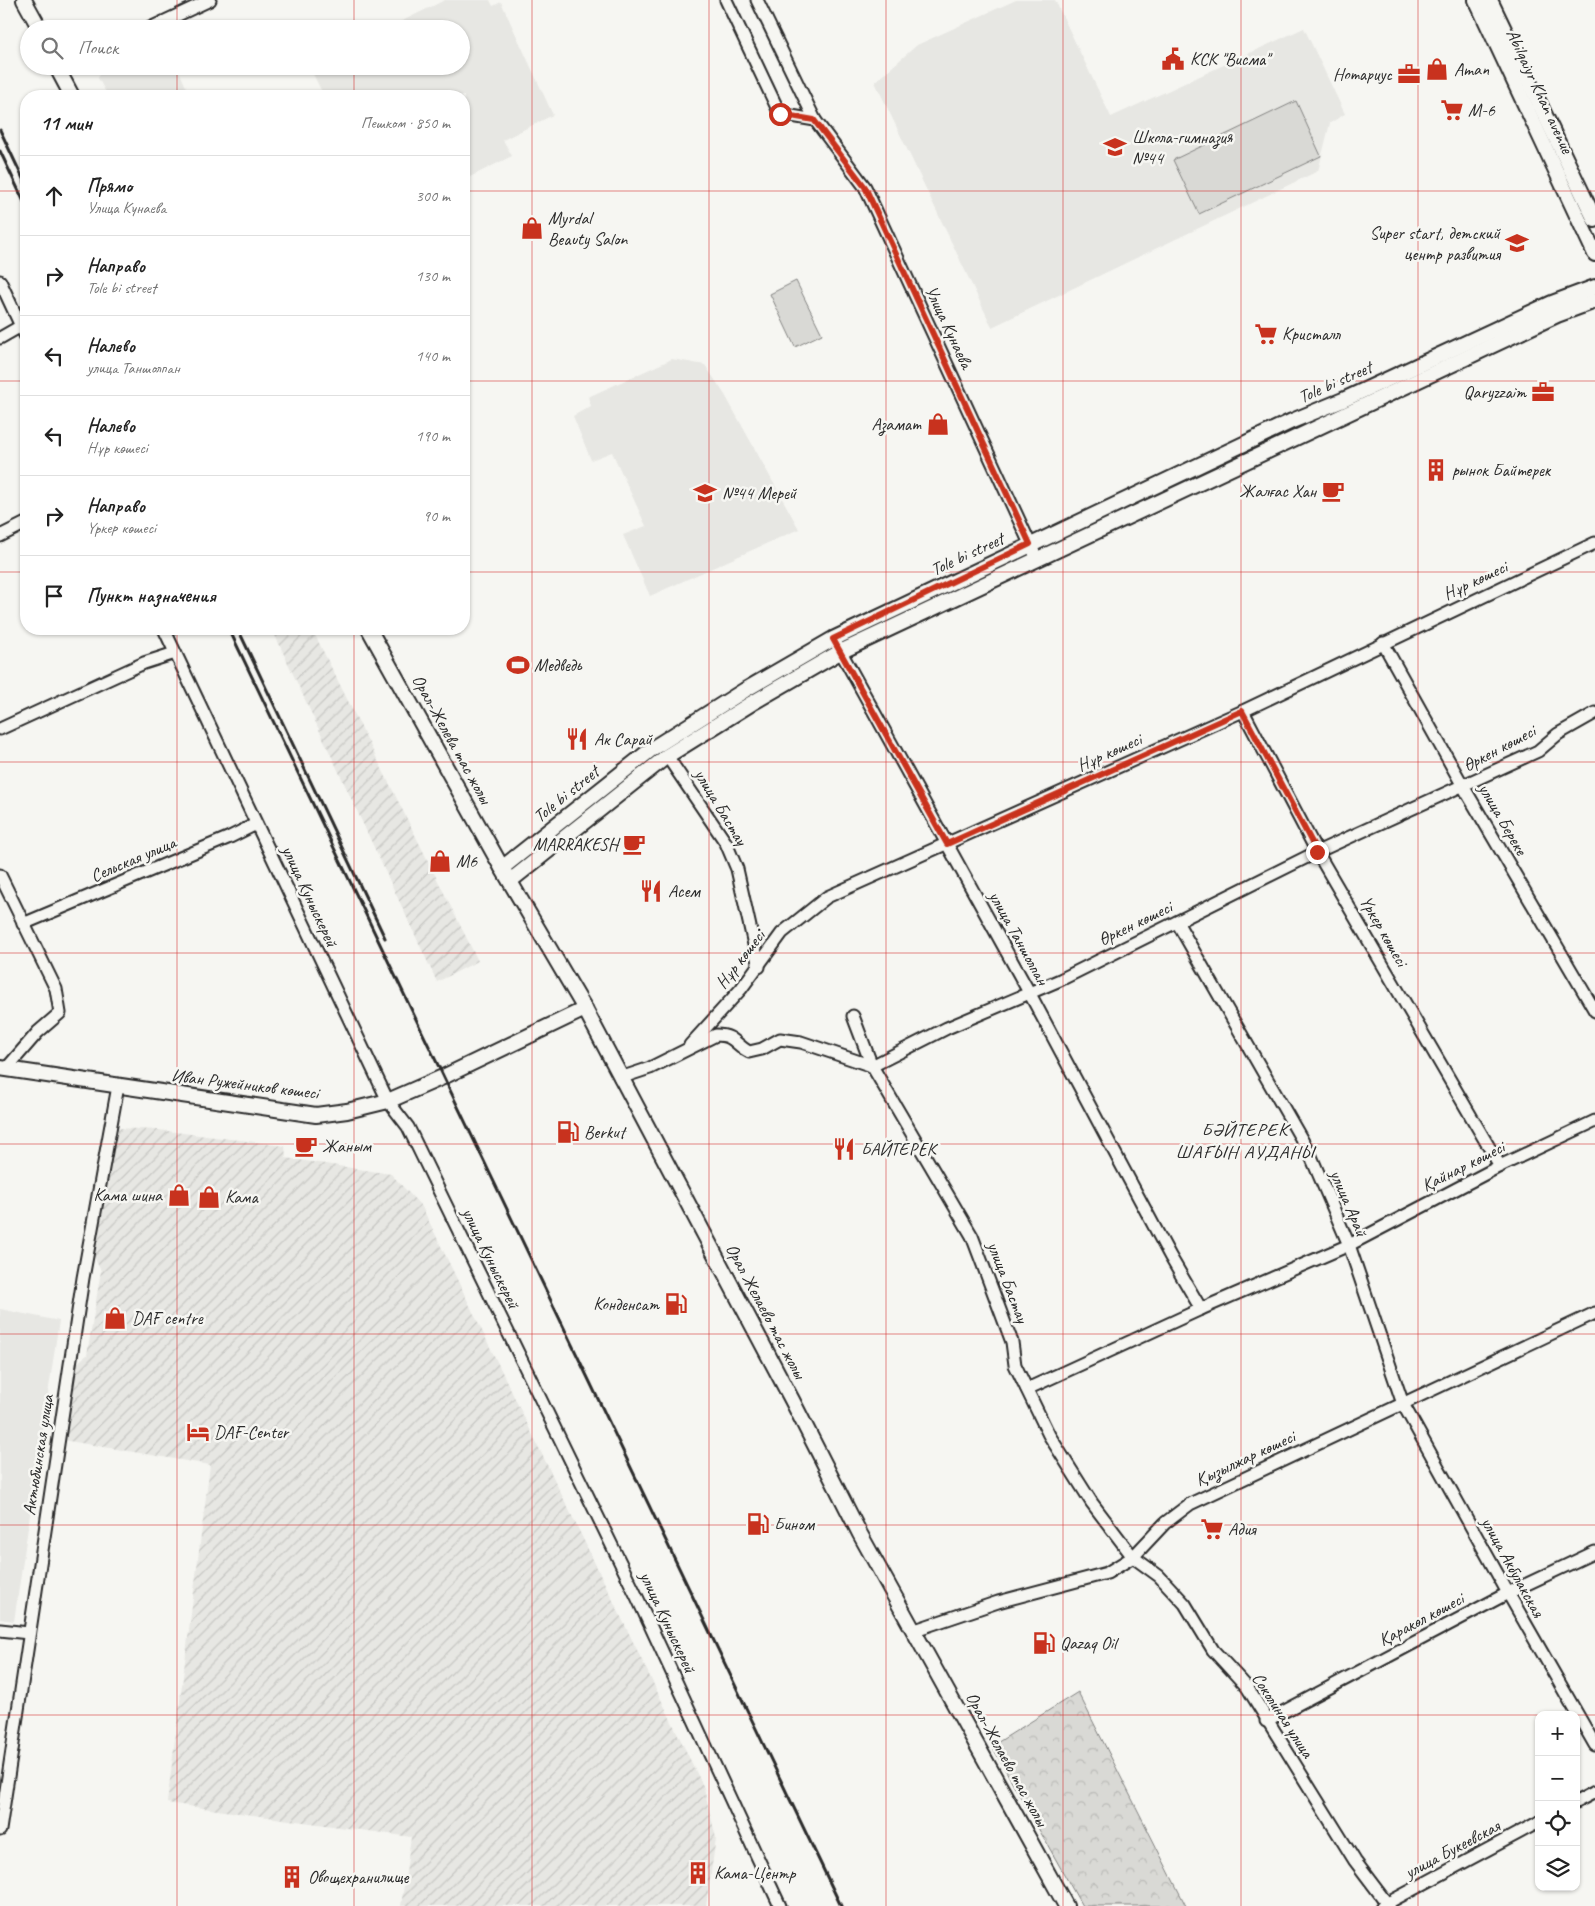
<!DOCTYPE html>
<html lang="ru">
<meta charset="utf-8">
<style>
body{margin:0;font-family:Caveat,sans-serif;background:#f2f2f2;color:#222}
.controls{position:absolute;right:15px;bottom:15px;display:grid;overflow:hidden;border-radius:10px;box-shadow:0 1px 4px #0004}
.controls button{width:45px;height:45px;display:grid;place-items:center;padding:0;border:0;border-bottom:1px solid #e0e0e0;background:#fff;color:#222;font:25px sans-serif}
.stop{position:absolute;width:15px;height:15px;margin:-11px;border:4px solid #c8321e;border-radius:50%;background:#fff}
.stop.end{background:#c8321e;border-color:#fff;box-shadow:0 1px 5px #0008}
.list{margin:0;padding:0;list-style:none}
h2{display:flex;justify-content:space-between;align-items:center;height:65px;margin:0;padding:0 20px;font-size:21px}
h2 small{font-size:16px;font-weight:400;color:#767676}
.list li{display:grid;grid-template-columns:32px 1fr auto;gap:15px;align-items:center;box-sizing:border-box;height:80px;padding:0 20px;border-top:1px solid #e0e0e0}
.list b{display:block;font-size:19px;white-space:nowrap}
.list p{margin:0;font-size:16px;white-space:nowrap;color:#767676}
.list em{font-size:16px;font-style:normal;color:#767676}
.icon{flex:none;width:28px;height:28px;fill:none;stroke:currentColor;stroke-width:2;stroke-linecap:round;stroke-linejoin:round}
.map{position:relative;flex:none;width:1595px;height:1906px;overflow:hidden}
.search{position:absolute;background:#fff;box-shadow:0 1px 4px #0004;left:20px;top:20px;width:450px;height:55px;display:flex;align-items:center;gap:12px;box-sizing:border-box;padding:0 18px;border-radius:28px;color:#767676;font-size:19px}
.panel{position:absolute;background:#fff;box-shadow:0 1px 4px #0004;left:20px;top:90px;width:450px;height:545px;border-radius:20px}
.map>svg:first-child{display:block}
</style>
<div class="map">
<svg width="1595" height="1906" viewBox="0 0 1595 1906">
<defs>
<pattern id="industrial-furrows" width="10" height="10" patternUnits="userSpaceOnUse" patternTransform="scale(1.25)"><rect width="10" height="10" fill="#e7e7e3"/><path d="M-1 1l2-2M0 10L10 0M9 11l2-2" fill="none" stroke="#c6c6c3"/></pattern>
<pattern id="grass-dots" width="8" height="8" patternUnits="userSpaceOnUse" patternTransform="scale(1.25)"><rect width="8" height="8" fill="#d9d9d5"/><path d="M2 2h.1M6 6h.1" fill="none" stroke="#babab7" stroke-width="1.8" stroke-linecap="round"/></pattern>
<pattern id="forest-crowns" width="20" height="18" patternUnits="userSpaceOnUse" patternTransform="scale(1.25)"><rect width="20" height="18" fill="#d9d9d5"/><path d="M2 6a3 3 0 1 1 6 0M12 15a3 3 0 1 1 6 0" fill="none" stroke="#babab7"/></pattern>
</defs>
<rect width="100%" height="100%" fill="#f6f6f2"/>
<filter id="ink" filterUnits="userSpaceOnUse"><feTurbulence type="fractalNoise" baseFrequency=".02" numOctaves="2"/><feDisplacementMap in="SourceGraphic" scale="10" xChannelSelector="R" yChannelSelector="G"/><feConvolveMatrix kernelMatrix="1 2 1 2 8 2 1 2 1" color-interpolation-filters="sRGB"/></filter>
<g filter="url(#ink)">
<!-- built -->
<g fill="#e7e7e3">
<polygon points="445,0 490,0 493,6 501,2 553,115 503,140 512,156 464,180 464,96 324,96 309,66 461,66 461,29 386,29"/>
<polygon points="1016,0 1055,0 1111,117 1304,28 1345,114 1330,123 1318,171 992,327 875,82 917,45"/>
<polygon points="105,66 177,66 189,94 184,96 108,96 98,78"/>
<polygon points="672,359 705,365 725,395 799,529 650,596 623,535 646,526 612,452 591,460 573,416 591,406 588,397"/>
<polygon points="0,1309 59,1321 14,1621 0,1619"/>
</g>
<!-- industrial -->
<g fill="url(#industrial-furrows)">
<polygon points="272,629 312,629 478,961 437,982"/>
<polygon points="117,1128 159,1130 285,1146 286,1158 391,1174 422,1207 704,1788 716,1838 706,1906 401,1906 411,1837 167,1803 210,1465 63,1440 77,1363 87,1355 101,1271 94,1257"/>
</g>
<!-- grass -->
<g fill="url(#grass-dots)" stroke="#828280">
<polygon points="1326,414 1327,417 1064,540 1063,537"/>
<polygon points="821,654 823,656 602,800 601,798 662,750 748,695"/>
</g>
<!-- forest -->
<polygon fill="url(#forest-crowns)" stroke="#828280" points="1078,1692 1186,1906 1082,1906 992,1746"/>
<!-- pitch -->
<g fill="#d9d9d5" stroke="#828280">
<polygon points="1296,101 1321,156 1199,214 1173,160"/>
<polygon points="796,281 822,334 795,347 770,294"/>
</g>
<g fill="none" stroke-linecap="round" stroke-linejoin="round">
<defs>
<g id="minor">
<polyline points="726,0 780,114 815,120"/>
<polyline points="757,0 815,120 865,187 1037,559"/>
<polyline points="148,29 210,0"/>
<polyline points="0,281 26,337"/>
<polyline points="0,338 21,326"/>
<polyline points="0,536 26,523"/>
<polyline points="164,629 388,1101 408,1127 637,1597 780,1906"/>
<polyline points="1383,643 1463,786 1595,1011"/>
<polyline points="837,645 1030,994 1170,1256 1201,1309"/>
<polyline points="1243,711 1317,852 1500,1166"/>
<polyline points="0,729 144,663 175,653"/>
<polyline points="667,756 726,843 737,869 759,967"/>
<polyline points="0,875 56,989 60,1013 38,1032 6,1069"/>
<polyline points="1177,922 1310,1154 1349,1245 1403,1404 1508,1593 1595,1745"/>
<polyline points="23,924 230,837 256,824"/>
<polyline points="853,1016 872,1066 972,1236 1012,1342 1015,1365 1049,1435 1092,1503 1133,1557 1159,1576 1185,1604 1213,1650 1247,1687 1355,1861 1389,1906"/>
<polyline points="690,1045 741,989 782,933 827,897 1243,711 1595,543"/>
<path d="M 620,1078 L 650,1068 L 716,1035 C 735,1035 734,1044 749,1052 L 762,1049 L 780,1039 L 801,1042 L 872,1066 L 947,1028 L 1060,980 L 1317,852 L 1538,751 L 1558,734 L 1595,713"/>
<polyline points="1027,1389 1201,1309 1349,1245 1500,1166 1595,1121"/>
<polyline points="0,1630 29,1633"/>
<polyline points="915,1630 998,1602 1107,1573 1133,1557 1165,1523 1190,1504 1595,1313"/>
<polyline points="1266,1721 1508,1593 1595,1552"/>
<polyline points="1576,1802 1595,1792"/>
<polyline points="0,1830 83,1278 118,1086"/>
<polyline points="1382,1906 1539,1822"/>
</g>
<g id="major">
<polyline points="24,0 40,29"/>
<polyline points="1476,0 1595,254"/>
<polyline points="1490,0 1595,220"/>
<polyline points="56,66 72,96"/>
<polyline points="369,629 502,868 585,1009 792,1400 860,1534 1066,1906"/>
<polyline points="502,868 653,748 745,690 833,639 1292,421 1343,400 1552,303 1595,287"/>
<polyline points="510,881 667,756 752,703 840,652 1557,315 1595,301"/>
<polyline points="0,1068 316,1115 347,1111 388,1101 443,1077 585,1009"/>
</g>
</defs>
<!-- minor casing -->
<use href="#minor" stroke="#2b2b2b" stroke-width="15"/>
<!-- major casing -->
<use href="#major" stroke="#2b2b2b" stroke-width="18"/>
<!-- minor -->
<use href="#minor" stroke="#f6f6f2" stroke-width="11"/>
<!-- major -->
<use href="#major" stroke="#f6f6f2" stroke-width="14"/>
<!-- rail -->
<g stroke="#2b2b2b" stroke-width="3">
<polyline points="0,130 26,185"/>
<polyline points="0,151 26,206"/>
<polyline points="229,629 841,1906"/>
<polyline points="238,629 385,938"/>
</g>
</g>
</g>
<g fill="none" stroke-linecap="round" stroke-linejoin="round" filter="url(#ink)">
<!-- route -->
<polyline stroke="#c8321e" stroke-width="6" points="780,114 814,120 865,187 1030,544 833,639 947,844 1242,711 1317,852"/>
</g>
<!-- grid -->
<path fill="none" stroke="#d62828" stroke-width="1" stroke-opacity="0.55" d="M 177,0 L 177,29M 354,0 L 354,29M 532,0 L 532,1906M 709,0 L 709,1906M 886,0 L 886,1906M 1063,0 L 1063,1906M 1241,0 L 1241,1906M 1418,0 L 1418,1906M 177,66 L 177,96M 354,66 L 354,96M 0,191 L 26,191M 464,191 L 1595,191M 0,381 L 26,381M 464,381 L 1595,381M 0,572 L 26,572M 464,572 L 1595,572M 177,629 L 177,1906M 354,629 L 354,1906M 0,762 L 1595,762M 0,953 L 1595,953M 0,1144 L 1595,1144M 0,1334 L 1595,1334M 0,1525 L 1595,1525M 0,1715 L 1539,1715M 1576,1715 L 1595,1715"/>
<!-- icons -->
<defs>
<symbol id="civic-bare" viewBox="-9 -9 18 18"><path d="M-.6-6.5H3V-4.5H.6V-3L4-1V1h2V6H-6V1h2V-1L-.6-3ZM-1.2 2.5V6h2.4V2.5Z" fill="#c8321e" stroke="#f6f6f2" stroke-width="2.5" paint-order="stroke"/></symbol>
<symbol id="shop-bare" viewBox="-9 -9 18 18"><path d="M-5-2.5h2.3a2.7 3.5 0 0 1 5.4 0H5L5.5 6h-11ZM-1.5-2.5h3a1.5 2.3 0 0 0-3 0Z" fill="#c8321e" stroke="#f6f6f2" stroke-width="2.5" paint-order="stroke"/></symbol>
<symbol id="office-bare" viewBox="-9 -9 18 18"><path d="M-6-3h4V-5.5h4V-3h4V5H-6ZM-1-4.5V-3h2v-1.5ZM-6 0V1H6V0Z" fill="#c8321e" stroke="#f6f6f2" stroke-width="2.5" paint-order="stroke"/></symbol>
<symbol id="supermarket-bare" viewBox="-9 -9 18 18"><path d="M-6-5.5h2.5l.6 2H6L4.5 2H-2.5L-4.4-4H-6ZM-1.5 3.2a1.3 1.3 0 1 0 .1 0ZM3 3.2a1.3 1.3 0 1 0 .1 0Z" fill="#c8321e" stroke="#f6f6f2" stroke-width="2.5" paint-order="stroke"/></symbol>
<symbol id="school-bare" viewBox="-9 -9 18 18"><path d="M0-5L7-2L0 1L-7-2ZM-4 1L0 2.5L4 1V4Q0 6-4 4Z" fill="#c8321e" stroke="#f6f6f2" stroke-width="2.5" paint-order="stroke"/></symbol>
<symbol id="building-bare" viewBox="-9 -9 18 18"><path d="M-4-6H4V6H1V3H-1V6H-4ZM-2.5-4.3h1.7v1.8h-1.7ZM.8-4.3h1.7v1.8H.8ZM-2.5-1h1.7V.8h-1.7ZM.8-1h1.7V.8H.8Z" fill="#c8321e" stroke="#f6f6f2" stroke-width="2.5" paint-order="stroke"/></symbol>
<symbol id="cafe-bare" viewBox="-9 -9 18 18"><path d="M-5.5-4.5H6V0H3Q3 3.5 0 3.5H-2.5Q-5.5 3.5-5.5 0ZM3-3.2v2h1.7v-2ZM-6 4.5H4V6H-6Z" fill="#c8321e" stroke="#f6f6f2" stroke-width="2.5" paint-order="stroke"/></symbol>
<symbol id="stadium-bare" viewBox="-9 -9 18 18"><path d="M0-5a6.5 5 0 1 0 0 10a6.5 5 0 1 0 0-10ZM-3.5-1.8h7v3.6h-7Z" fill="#c8321e" stroke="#f6f6f2" stroke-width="2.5" paint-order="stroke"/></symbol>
<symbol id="restaurant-bare" viewBox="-9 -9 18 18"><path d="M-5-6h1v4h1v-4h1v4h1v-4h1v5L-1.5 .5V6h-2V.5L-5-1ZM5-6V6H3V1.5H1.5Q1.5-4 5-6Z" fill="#c8321e" stroke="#f6f6f2" stroke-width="2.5" paint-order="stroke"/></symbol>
<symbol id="fuel-bare" viewBox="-9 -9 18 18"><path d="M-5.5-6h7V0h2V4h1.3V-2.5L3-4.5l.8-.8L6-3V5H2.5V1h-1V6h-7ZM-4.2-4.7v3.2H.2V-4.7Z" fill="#c8321e" stroke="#f6f6f2" stroke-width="2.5" paint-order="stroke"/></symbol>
<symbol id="hotel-bare" viewBox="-9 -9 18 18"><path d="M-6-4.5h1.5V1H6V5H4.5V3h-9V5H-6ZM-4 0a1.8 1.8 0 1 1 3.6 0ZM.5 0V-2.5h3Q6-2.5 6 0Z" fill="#c8321e" stroke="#f6f6f2" stroke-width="2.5" paint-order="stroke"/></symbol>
</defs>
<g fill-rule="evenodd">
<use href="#civic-bare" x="1157" y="43" width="32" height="32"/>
<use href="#shop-bare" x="1421" y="53" width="32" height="32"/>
<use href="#office-bare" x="1393" y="58" width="32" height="32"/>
<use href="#supermarket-bare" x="1436" y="94" width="32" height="32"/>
<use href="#school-bare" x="1099" y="131" width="32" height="32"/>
<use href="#shop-bare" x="516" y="212" width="32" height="32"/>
<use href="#school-bare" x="1501" y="227" width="32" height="32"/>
<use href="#supermarket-bare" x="1250" y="318" width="32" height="32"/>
<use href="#office-bare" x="1527" y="376" width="32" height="32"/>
<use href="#shop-bare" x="922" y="408" width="32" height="32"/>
<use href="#building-bare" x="1420" y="454" width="32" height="32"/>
<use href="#cafe-bare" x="1317" y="475" width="32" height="32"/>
<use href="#school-bare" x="689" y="477" width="32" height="32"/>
<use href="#stadium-bare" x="502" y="649" width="32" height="32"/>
<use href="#restaurant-bare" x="561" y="723" width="32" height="32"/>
<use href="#cafe-bare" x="618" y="828" width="32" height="32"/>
<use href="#shop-bare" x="424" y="845" width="32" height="32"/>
<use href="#restaurant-bare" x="635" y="875" width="32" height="32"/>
<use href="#fuel-bare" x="552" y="1116" width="32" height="32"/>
<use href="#cafe-bare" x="290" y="1130" width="32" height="32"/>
<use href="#restaurant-bare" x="828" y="1133" width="32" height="32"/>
<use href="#shop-bare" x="163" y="1179" width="32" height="32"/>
<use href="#shop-bare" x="193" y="1181" width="32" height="32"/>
<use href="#fuel-bare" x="660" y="1288" width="32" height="32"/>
<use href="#shop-bare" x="99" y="1302" width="32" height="32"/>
<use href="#hotel-bare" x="182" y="1416" width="32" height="32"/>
<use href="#fuel-bare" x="742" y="1508" width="32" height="32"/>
<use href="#supermarket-bare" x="1196" y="1513" width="32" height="32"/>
<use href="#fuel-bare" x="1028" y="1627" width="32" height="32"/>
<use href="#building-bare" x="682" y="1857" width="32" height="32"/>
<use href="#building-bare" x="276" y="1861" width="32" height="32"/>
</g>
<g text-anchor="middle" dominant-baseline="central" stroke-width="5" stroke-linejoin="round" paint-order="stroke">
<!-- poi labels -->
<g font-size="18" fill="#2b2b2b" stroke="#f6f6f2" text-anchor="start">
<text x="1190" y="59">КСК "Висма"</text>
<text x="1454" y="69">Aman</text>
<text x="1392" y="74" text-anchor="end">Нотариус</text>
<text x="1468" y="110">M-6</text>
<text x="1132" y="137">Школа-гимназия<tspan x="1132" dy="21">№44</tspan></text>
<text x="548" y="218">Myrdal<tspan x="548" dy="21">Beauty Salon</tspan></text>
<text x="1500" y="233" text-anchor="end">Super start, детский<tspan x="1500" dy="21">центр развития</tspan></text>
<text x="1282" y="334">Кристалл</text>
<text x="1526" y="392" text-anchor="end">Qaryzzaim</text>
<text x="921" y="424" text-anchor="end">Азамат</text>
<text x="1452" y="470">рынок Байтерек</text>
<text x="1316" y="491" text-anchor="end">Жалғас Хан</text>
<text x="722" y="493">№44 Мерей</text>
<text x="534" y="665">Медведь</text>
<text x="594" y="739">Ак Сарай</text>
<text x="618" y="844" text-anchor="end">MARRAKESH</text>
<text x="456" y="861">М6</text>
<text x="668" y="891">Асем</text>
<text x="584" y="1132">Berkut</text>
<text x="322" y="1146">Жаным</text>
<text x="861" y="1149">БАЙТЕРЕК</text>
<text x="162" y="1195" text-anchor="end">Кама шина</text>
<text x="225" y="1197">Кама</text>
<text x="659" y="1304" text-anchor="end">Конденсат</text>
<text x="132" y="1318">DAF centre</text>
<text x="214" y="1432">DAF-Center</text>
<text x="774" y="1524">Бином</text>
<text x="1228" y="1529">Адия</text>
<text x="1060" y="1643">Qazaq Oil</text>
<text x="714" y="1873">Кама-Центр</text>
<text x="308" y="1877">Овощехранилище</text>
</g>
<!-- street labels -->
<g font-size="18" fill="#2b2b2b" stroke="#f6f6f2">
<text transform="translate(1540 91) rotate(65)">Abilqaiyr Khan avenue</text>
<text transform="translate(949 327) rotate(65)">Улица Кунаева</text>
<text transform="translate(1335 382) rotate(-24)">Tole bi street</text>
<text transform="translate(967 554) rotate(-25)">Tole bi street</text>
<text transform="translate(1475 580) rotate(-25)">Нұр көшесі</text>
<text transform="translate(452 739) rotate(61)">Орал-Желева тас жолы</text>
<text transform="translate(1499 748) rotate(-28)">Өркен көшесі</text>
<text transform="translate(1109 752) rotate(-24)">Нұр көшесі</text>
<text transform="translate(566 794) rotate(-39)">Tole bi street</text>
<text transform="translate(721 807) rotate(59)">улица Бастау</text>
<text transform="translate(1503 819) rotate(60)">улица Береке</text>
<text transform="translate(133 859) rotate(-23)">Сельская улица</text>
<text transform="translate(310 896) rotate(65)">улица Куныскерей</text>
<text transform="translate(1135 923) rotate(-26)">Өркен көшесі</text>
<text transform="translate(1384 931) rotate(60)">Үркер көшесі</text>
<text transform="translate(1019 938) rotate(61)">улица Таншолпан</text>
<text transform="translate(740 959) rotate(-52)">Нұр көшесі</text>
<text transform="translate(245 1084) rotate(7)">Иван Ружейников көшесі</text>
<text transform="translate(1463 1166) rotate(-27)">Қайнар көшесі</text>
<text transform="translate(1349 1203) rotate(67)">улица Арай</text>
<text transform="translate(491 1258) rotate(64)">улица Куныскерей</text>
<text transform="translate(1008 1282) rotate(69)">улица Бастау</text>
<text transform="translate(766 1311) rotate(62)">Орал Желаево тас жолы</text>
<text transform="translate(38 1455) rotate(-81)">Актюбинская улица</text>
<text transform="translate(1245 1458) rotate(-25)">Қызылжар көшесі</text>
<text transform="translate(1513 1567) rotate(61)">улица Акбулакская</text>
<text transform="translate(1421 1619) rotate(-28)">Қаракөл көшесі</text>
<text transform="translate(668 1622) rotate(65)">улица Куныскерей</text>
<text transform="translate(1283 1715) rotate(57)">Соколиная улица</text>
<text transform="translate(1007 1759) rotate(61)">Орал-Желаево тас жолы</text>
<text transform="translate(1452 1849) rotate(-28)">улица Букеевская</text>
</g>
<!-- neighbourhood labels -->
<g font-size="19" letter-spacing="1" fill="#2b2b2b" stroke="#f6f6f2">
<text x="1245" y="1130">БӘЙТЕРЕК<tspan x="1245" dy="22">ШАҒЫН АУДАНЫ</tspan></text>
</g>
</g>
</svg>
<div class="controls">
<button>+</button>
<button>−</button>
<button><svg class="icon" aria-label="locate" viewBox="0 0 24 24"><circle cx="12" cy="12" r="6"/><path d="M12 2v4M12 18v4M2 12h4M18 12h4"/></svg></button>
<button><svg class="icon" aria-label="layers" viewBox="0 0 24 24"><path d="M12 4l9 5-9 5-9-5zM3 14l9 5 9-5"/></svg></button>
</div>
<div class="stop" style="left:780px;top:114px"></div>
<div class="stop end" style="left:1317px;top:852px"></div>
<div class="search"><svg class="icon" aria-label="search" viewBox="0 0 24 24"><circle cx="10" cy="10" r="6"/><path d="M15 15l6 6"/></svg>Поиск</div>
<section class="panel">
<h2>11 мин<small>Пешком · 850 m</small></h2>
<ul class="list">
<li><svg class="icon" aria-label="ahead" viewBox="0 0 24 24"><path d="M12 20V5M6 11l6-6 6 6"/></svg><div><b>Прямо</b><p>Улица Кунаева</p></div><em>300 m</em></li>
<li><svg class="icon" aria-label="right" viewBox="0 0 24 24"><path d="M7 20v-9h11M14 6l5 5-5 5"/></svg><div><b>Направо</b><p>Tole bi street</p></div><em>130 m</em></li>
<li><svg class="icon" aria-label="left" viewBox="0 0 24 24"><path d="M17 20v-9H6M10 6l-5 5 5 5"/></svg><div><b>Налево</b><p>улица Таншолпан</p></div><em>140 m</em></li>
<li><svg class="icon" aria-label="left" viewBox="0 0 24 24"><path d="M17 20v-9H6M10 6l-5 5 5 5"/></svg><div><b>Налево</b><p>Нұр көшесі</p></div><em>190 m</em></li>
<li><svg class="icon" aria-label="right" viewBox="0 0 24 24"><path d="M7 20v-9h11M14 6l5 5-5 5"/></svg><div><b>Направо</b><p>Үркер көшесі</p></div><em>90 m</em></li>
<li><svg class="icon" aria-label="arrive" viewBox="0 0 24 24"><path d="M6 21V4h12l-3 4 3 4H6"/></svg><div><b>Пункт назначения</b></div></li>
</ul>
</section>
</div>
